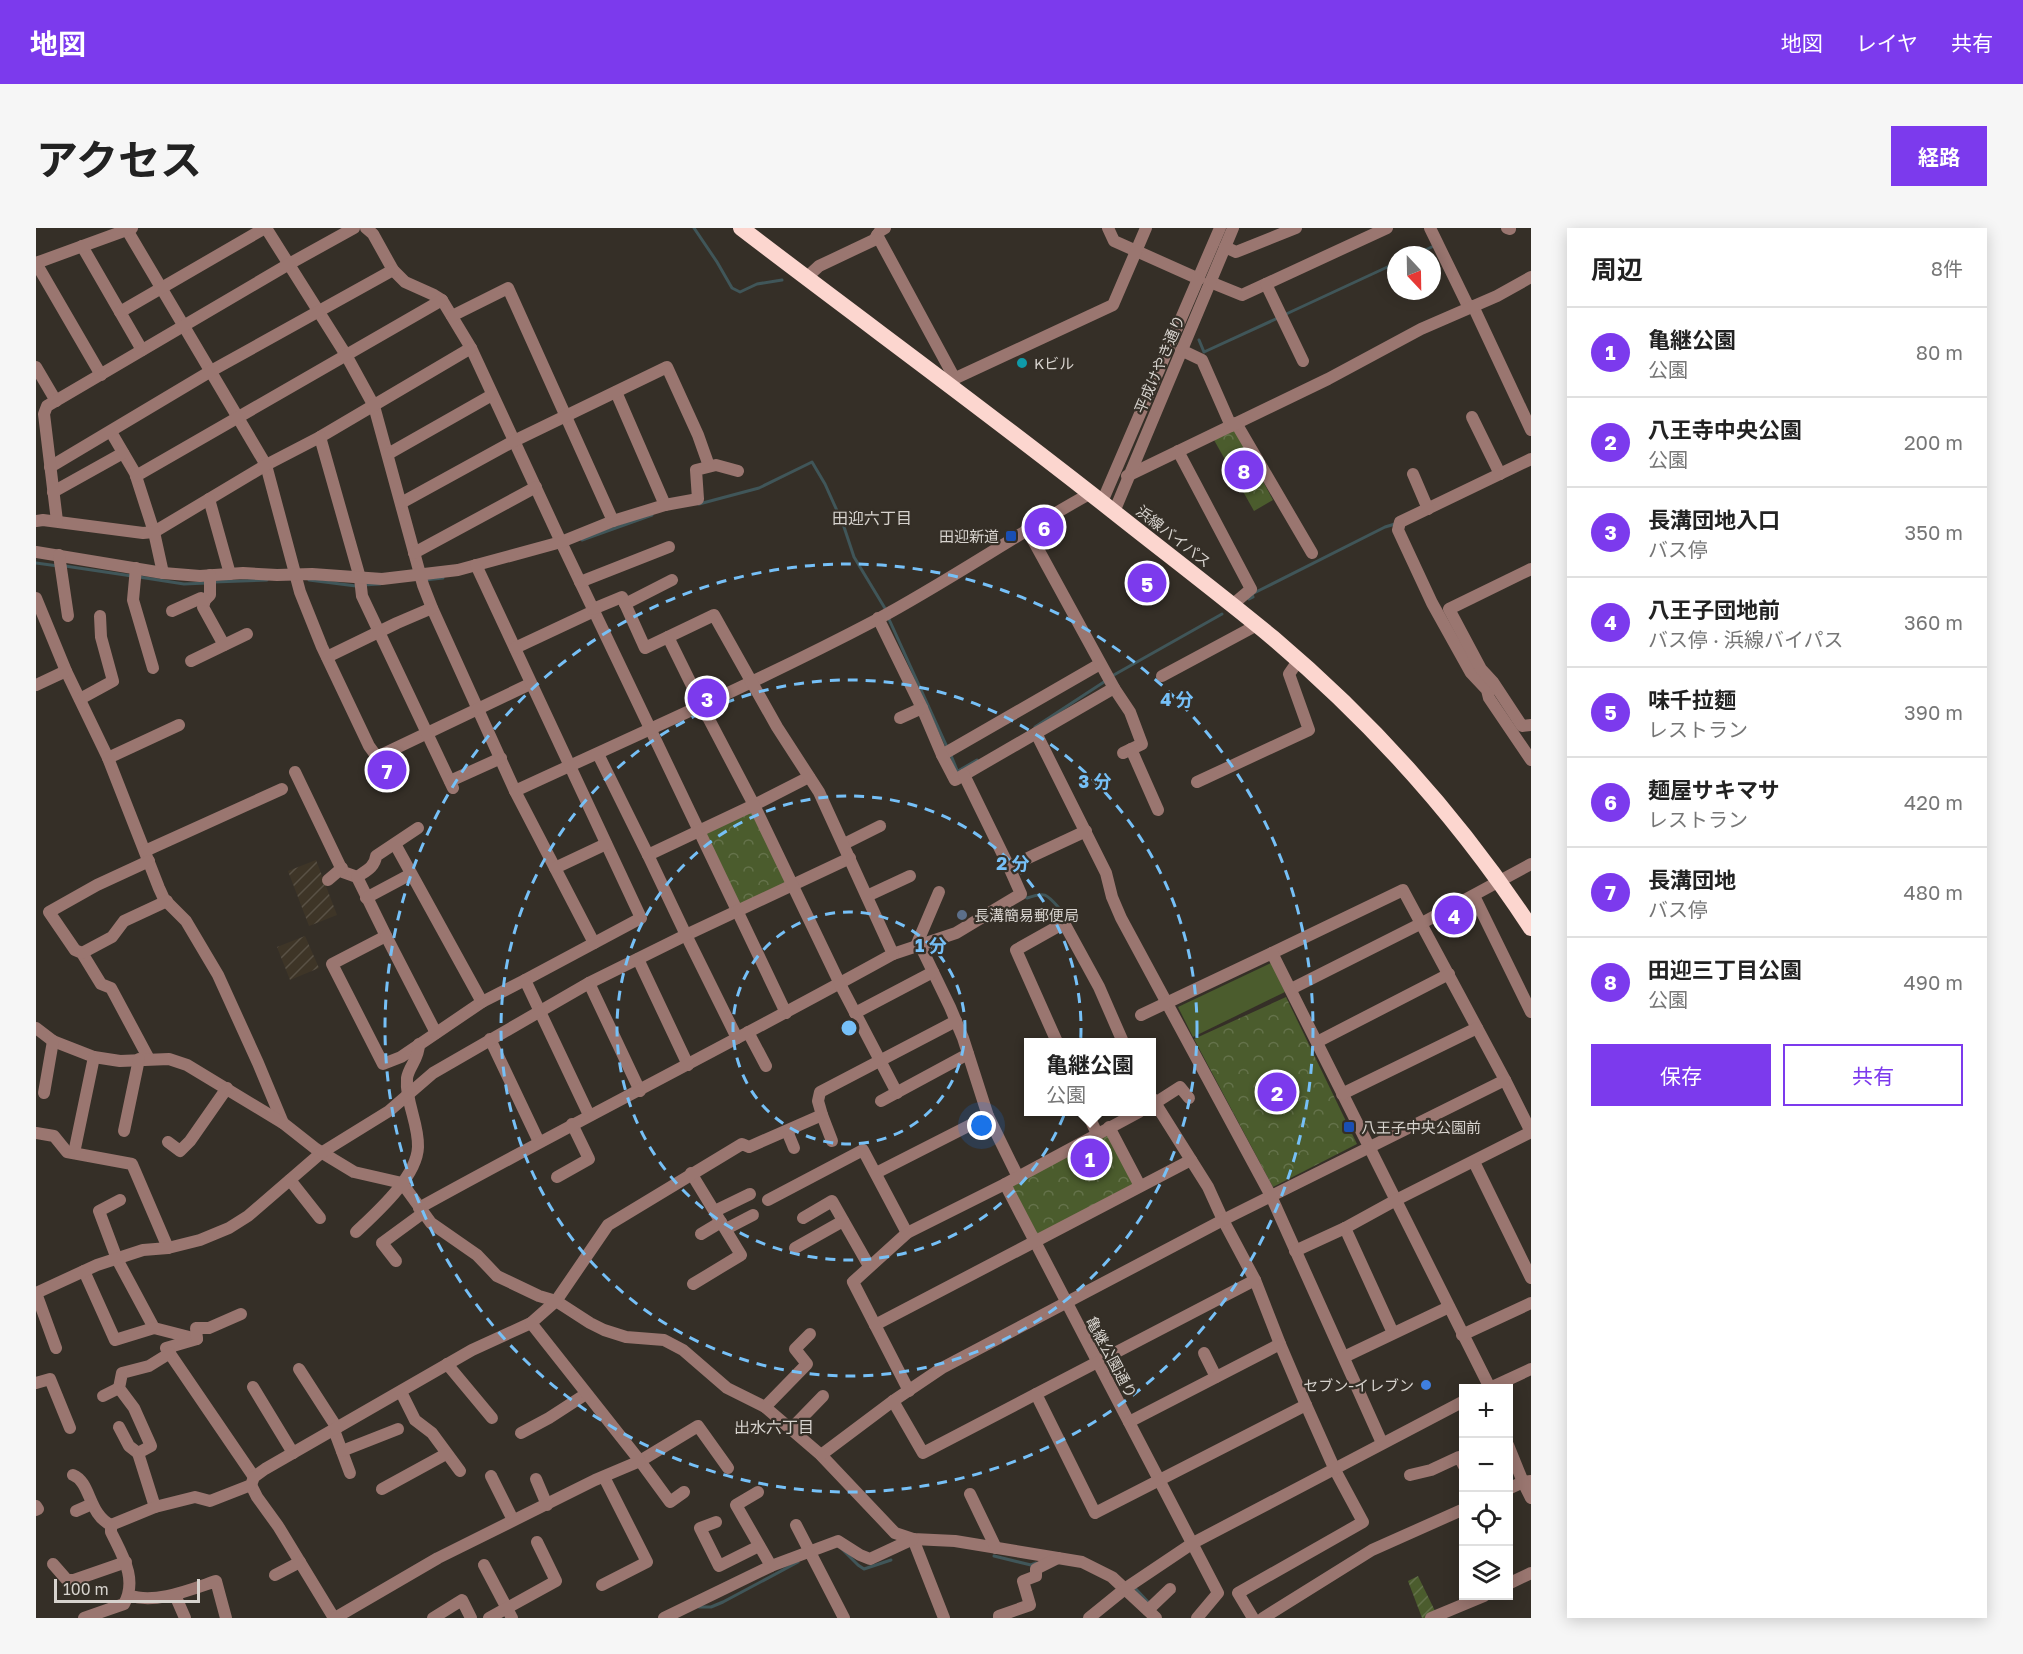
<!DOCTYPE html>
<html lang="ja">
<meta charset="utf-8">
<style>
body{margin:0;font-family:"Golos Text","Noto Sans JP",sans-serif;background:#f6f6f6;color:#222}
.controls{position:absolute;right:18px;bottom:18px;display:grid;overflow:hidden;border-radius:0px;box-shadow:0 3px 15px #0003}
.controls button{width:54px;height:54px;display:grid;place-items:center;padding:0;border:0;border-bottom:2px solid #e0e0e0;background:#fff;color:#222;font:30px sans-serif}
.compass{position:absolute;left:1351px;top:18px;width:54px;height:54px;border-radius:50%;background:#fff;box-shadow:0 3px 15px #0003;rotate:158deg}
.scale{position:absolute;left:18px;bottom:15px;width:146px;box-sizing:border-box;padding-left:6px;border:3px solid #d7d3ce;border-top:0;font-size:16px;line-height:21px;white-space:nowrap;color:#d7d3ce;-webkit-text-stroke:4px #352f27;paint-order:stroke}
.you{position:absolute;left:946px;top:898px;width:21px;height:21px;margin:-15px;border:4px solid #fff;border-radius:50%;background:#1a73e8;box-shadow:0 0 0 9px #1a73e833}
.badge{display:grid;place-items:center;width:39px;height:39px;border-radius:50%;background:#7c3aed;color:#fff;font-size:20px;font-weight:700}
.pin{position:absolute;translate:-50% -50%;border:3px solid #fff;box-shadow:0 2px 6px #0006}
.popup{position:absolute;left:988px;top:810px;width:132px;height:78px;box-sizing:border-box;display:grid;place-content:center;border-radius:0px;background:#fff;filter:drop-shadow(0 2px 4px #0005);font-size:20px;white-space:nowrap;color:#767676}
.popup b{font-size:22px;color:#222}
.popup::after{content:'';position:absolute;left:50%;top:100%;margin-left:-12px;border:12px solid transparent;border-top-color:#fff}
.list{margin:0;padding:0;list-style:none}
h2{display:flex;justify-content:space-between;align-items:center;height:78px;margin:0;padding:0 24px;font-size:26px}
h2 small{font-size:20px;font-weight:400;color:#767676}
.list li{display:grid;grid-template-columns:39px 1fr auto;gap:18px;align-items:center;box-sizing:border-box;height:90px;padding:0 24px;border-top:2px solid #e0e0e0}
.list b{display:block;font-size:22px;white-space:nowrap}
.list p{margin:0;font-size:20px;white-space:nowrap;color:#767676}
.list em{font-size:20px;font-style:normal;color:#767676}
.actions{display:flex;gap:12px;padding:18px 24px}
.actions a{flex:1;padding:14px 0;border:2px solid #7c3aed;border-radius:0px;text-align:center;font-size:21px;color:#7c3aed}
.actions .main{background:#7c3aed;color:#fff}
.icon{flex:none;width:33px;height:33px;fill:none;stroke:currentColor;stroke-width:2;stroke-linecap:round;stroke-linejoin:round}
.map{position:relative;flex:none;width:1495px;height:1390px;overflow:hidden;border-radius:0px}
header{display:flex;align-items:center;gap:36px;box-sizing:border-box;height:84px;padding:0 30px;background:#7c3aed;color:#fff}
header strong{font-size:28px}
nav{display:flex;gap:33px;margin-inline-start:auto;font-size:21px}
.intro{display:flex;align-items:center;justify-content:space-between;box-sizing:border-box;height:144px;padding:0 36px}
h1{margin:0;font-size:42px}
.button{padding:15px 27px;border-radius:0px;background:#7c3aed;color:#fff;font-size:21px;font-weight:700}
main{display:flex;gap:36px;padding:0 36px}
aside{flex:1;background:#fff;border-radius:0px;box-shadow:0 3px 15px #0003}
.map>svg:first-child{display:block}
</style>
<header>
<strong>地図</strong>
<nav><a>地図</a><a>レイヤ</a><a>共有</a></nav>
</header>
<div class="intro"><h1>アクセス</h1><a class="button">経路</a></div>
<main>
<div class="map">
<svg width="1495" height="1390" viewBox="0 0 1495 1390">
<defs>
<pattern id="industrial-furrows" width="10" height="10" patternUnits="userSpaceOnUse" patternTransform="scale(1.5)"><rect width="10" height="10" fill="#3e3527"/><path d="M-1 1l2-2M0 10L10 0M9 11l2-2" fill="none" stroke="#595145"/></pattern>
<pattern id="park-crowns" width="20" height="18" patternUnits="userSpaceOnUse" patternTransform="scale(1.5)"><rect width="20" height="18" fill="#4b5c2d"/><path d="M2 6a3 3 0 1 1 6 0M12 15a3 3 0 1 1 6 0" fill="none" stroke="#64724a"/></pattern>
<pattern id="garden-furrows" width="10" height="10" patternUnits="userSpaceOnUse" patternTransform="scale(1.5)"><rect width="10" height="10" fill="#4b5c2d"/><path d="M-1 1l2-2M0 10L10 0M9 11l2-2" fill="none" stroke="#64724a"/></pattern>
</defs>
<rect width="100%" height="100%" fill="#352f27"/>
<!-- industrial -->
<g fill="url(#industrial-furrows)">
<polygon points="280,632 301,687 273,698 252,643"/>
<polygon points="269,708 283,740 254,752 241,719"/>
</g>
<!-- park -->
<g fill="url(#park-crowns)">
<polygon points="1199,201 1237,272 1218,283 1178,212"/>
<polygon points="717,580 754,655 703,677 668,603"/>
<polygon points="1250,769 1321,916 1237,959 1158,811"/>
<polygon points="1072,904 1100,958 1000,1010 973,957"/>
</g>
<!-- garden -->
<polygon fill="url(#garden-furrows)" points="1382,1348 1400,1385 1391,1390 1386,1390 1372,1353"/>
<!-- pitch -->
<polygon fill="#4b5c2d" points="1235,735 1249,764 1157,809 1142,779"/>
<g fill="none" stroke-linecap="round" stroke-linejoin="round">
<!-- stream -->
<g stroke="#405659" stroke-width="3">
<polyline points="658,0 681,34 696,60 704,64 721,56 746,52"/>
<polyline points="1378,27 1398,18"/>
<polyline points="1248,87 1360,35"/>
<polyline points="1163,112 1168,124 1242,90"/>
<polyline points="663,276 723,260 776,234 789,256 807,296 818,329 850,382"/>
<polyline points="546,312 616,287"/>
<polyline points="0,335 22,338"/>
<polyline points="29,338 96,348"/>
<polyline points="103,349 148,356 171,355"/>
<polyline points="273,352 320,358"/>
<polyline points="389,352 407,350"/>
<polyline points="177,354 231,352"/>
<polyline points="327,357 344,356"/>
<polyline points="1213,371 1217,369 1216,366 1224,362 1349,299 1359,296"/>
<polyline points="852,389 911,519"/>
<polyline points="1076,448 1186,386"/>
<polyline points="999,499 1071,452"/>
<polyline points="914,525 923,547"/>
<polyline points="922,543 941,532"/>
<path d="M 987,668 L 991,670 C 1009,664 1010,665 1023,680"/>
<polyline points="806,1321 822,1337 828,1341 855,1332"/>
<polyline points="958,1328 995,1337 1000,1335"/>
<polyline points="1097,1358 1113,1375"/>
<polyline points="663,1379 675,1379 687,1374 762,1334"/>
</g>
<!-- minor -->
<g stroke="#9a7670" stroke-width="12">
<polyline points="230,0 310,127 338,178 387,357 396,380 479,563 558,715"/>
<polyline points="330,0 337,6 357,42 369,54 398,67 406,72 435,120 525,314 750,785"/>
<polyline points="1072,0 1078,13 1163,51"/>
<polyline points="1394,0 1433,80"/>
<polyline points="1471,0 1474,1"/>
<polyline points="91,2 230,237 264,364 286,419 333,518 341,529 494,456"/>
<polyline points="841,7 919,151"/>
<polyline points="46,18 106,122"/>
<polyline points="1189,19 1200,24 1260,0"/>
<polyline points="0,35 65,147"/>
<polyline points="0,35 96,0"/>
<polyline points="770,50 783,38 838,12 844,3 849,0"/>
<polyline points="1174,54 1206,67 1351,0"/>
<polyline points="1437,78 1495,202"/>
<polyline points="84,84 229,0"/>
<polyline points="416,88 472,60 577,293"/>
<polyline points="1145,122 1166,132 1195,198"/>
<polyline points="0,139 20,173"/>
<polyline points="909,155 1077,77 1110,0"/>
<polyline points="580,164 629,277"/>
<polyline points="1436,189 1464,246"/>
<polyline points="1200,195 1276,325"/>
<polyline points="75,204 99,245 118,304 230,237 284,209 435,120"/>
<polyline points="284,209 324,350 326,368 417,560"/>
<polyline points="1142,223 1215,361 1196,377"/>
<polyline points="352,226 456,167"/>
<polyline points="1495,231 1364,294 1362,302 1396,375 1435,445 1451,462 1453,470 1495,532"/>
<polyline points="14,239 175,143 357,42"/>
<polyline points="1377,246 1392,281"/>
<polyline points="100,248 406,72"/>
<polyline points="1091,248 1292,151 1385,101 1461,68 1495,49"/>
<polyline points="17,264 87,225"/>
<polyline points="173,271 194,346"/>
<polyline points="365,275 478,213 631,139 662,207 673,238"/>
<polyline points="0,293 7,292 107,305 118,304 127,345"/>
<polyline points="21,293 8,186 11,178 253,36 318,0"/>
<polyline points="0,324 127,345 164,348 207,345 241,347 276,346 346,351 422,342 525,314 577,293 629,277 662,271 660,242 680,237 702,243"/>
<polyline points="378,325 500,259"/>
<polyline points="23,327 32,388"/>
<polyline points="440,337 605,690 489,752"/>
<polyline points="100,340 97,372 117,440"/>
<polyline points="1495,341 1413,381 1445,441 1457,454 1486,498 1495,497"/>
<polyline points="174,347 174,367 169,372 167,379 188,417"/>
<polyline points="544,354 633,319"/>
<polyline points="0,370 30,443 72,530 123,660 128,671 150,693 182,747 222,835 247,895"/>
<polyline points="589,376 636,352"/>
<polyline points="136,383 165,370 169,372"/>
<polyline points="842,390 886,480 906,527 1064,436"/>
<polyline points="632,409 666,478 718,577 773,549"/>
<polyline points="479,420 558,383"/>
<polyline points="291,429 361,395 396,380"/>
<polyline points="155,433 211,406"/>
<polyline points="1126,448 1221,397"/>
<polyline points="0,457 30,443"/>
<polyline points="1078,460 1094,484 1106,516 1087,525"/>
<polyline points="44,471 77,453 65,409 64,388"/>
<polyline points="864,490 886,480"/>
<polyline points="1000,505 1070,645 1076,669 1085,690 1235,968 1346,1215"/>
<polyline points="1095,521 1122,582"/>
<polyline points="562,526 612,627"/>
<polyline points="906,527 919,552 1078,460 991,301"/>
<polyline points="72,530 143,497"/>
<polyline points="259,544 307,644 321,649 350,708 296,736 347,836 365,829 446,774 359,616"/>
<polyline points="928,547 973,639 1050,603"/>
<polyline points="414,553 465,530"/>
<polyline points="1161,554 1273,502 1253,446 1262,433"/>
<path d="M 479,563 C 600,507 722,454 840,392 C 913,353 982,305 1055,265"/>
<polyline points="808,616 844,598"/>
<polyline points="109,623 246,561"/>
<polyline points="113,633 61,657 13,684 39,722 46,725 65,756 75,760 113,831"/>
<polyline points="519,640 570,616"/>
<path d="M 321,649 C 330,643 339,639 340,628 L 382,600"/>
<polyline points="292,652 306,640"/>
<polyline points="831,668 874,648"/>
<polyline points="1438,668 1495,784"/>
<polyline points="330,670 375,646"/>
<polyline points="350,708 400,805"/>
<polyline points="884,717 914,779 927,810 952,888 982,949"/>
<polyline points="880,718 903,664"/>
<polyline points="46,725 76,709 88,693 131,673"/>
<polyline points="1236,725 1367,662 1469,852 1495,904"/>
<polyline points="857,726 920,705 985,666 973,639"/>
<polyline points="602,731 652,837"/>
<polyline points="553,755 604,863"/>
<polyline points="1255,761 1386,695 1495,636"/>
<polyline points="446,774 489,752 553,887"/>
<polyline points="819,785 897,744"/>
<polyline points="1105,787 1236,725 1454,1160"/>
<polyline points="0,800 17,813 58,829 84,833 133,831 151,837 247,895 280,921 318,944 366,955 395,995 441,1027 461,1048 503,1068 520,1073 554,1095 568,1102 590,1109 628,1112 647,1122 691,1160 729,1179 785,1227 859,1305 877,1311 919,1313 1046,1334 1076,1349 1120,1390"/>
<polyline points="712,804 730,838"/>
<polyline points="701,810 650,707 814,630"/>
<polyline points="454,811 503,914"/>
<polyline points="1021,814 980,722 1028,695 1063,759 1087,814"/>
<polyline points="1281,814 1413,746"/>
<polyline points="8,865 17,813"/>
<polyline points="1306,866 1441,800"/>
<polyline points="1116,870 1172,959 1187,992 1219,1052 1244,1116 1270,1177 1299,1242 1327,1294 1202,1365 1217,1390"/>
<polyline points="845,873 932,826"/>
<polyline points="1116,877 1144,859 1153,870"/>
<polyline points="1051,884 1061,906"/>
<polyline points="786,887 796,913"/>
<polyline points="1073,899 1104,958"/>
<polyline points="88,903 103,831"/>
<polyline points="751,903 758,920"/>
<polyline points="0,905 18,908 31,924 96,936 132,1020"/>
<polyline points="132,914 144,923 154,913 191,860"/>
<polyline points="38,925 58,829"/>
<polyline points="1438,934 1495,1050"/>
<polyline points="655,945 705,1027 657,1056"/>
<polyline points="840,945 952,888"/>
<polyline points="521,949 553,931 536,896"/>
<polyline points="254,952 284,990"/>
<polyline points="969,956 1182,1365 1161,1390"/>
<polyline points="84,972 63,983 81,1031 118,1100 161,1111 130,1120 218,1249"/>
<polyline points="732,972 827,922 871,1005"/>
<path d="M 383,980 C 540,893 700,813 857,726 L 783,564 L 741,499 L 678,387 L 609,420 L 586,369 L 557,381"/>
<polyline points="679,983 714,966"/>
<polyline points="767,990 796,973 833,1038"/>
<polyline points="1309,1000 1357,1105"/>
<polyline points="690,1001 717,987"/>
<path d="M 320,1004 C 340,985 381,949 382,919 C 383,896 369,873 371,850 C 373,838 383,831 383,816"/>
<polyline points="665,1006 685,994"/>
<polyline points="759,1020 807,993"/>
<polyline points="1259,1023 1309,1000 1360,972 1495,904"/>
<polyline points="360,1033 346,1015 387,985"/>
<polyline points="48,1043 79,1112 118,1100"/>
<polyline points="1219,1052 1000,1166 1059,1285 1270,1177"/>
<polyline points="839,1097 1155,932"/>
<polyline points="1426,1107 1495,1075"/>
<polyline points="161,1111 160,1100 173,1100 205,1086"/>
<polyline points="20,1120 0,1065 61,1037 107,1022 132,1020 164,1012 193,1000 212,988 285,925 353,883 397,845 553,755 650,707 612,627 718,577 804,756 861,865"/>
<polyline points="1168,1125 1180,1149"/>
<polyline points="1308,1129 1413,1079"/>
<polyline points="411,1136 456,1190"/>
<polyline points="263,1141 301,1200"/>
<polyline points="0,1155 14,1151 34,1200"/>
<polyline points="217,1159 257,1225"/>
<polyline points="873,1163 817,1054 871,1005 969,956 1103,884"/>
<polyline points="365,1164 379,1192 396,1205 424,1243"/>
<polyline points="67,1168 83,1160"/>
<polyline points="857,1173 887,1225 1000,1166"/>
<polyline points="729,1179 771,1136 759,1121 774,1106"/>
<polyline points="1093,1194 1244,1116"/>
<polyline points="83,1199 93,1218 102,1225"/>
<polyline points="755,1201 787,1168"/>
<polyline points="298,1202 314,1245"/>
<polyline points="485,1205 513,1190 550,1166"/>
<polyline points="306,1223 362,1201"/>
<polyline points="785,1227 857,1173 906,1140 1187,992 1469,852"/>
<path d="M 37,1247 C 55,1254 52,1286 75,1297"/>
<polyline points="1374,1247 1395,1242 1423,1229 1428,1238"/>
<polyline points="455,1248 477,1292"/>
<polyline points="500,1251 511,1277"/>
<polyline points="215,1257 221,1269 242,1298 298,1390"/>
<polyline points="346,1261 410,1226"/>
<polyline points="1472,1261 1487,1254 1495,1253"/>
<polyline points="648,1264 634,1274 604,1233 662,1198 692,1240"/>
<polyline points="722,1264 700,1277 735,1338"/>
<polyline points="934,1266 960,1320"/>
<polyline points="0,1278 2,1281 0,1282"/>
<polyline points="119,1279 102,1225 115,1218 98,1180 83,1160 86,1145 113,1138 134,1125"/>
<polyline points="40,1283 56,1276"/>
<polyline points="680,1294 664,1300 683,1338 723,1318"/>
<polyline points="760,1297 808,1390"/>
<polyline points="877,1311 908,1390"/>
<polyline points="17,1336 31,1352 38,1352 90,1334"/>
<polyline points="448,1337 476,1390"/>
<polyline points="239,1347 264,1334"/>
<polyline points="1472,1356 1495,1345"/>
<polyline points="566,1357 611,1334 568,1249"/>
<path d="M 93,1367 C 118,1377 156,1361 180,1353 L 190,1390"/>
<polyline points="139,1367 149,1390"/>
<polyline points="1112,1382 1134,1361"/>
<path d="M 48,1390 L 88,1376 C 102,1351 86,1327 75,1304 L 75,1297 L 119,1279 L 159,1269 L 174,1273 L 215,1257 L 218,1249 L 229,1241 L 436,1122 L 495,1095 L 520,1073 L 572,997 L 706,916 L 713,919 L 786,887 L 782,873 L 784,864 L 920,793"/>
<polyline points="299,1390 402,1330 559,1252 604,1233 495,1095"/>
<polyline points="397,1390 426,1372 435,1390"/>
<polyline points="453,1390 520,1353 501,1314"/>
<polyline points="628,1390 735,1338 802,1313 824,1327 834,1331 877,1311"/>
<polyline points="963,1390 963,1388 994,1377 987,1353 1000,1348 1000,1341 1022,1330"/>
<polyline points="1053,1390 1090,1360 1157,1315 1428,1173"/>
<polyline points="1227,1390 1336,1322 1428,1281"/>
<polyline points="1395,1390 1448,1368"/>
</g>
<!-- tertiary -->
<g stroke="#9a7670" stroke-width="12">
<polyline points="1230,56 1267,133"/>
<polyline points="1066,274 1184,0"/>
<polyline points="1078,284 1197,0"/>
<polyline points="1454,1160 1495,1141"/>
<polyline points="1472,1217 1487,1254 1495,1270"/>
</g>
<!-- trunk -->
<path stroke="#fcd6cf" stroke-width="16" d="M 705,0 C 829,95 956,187 1078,284 C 1131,326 1185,367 1237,410 C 1335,493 1424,592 1495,700"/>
</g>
<!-- distance rings -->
<g fill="none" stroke="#76c0f7" stroke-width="3" stroke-dasharray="10 8">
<circle cx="813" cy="800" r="116"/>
<circle cx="813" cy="800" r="232"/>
<circle cx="813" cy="800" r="348"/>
<circle cx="813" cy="800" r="464"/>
</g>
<!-- markers -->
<circle fill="#0f9aa8" stroke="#352f27" stroke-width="2" cx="986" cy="135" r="6"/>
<g fill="#1a4fb4" stroke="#352f27" stroke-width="2">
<rect x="969" y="302" width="12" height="12" rx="3"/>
<rect x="1307" y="893" width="12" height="12" rx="3"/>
</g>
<circle fill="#5c6f8a" stroke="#352f27" stroke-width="2" cx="926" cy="687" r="6"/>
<circle fill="#3f7fe0" stroke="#352f27" stroke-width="2" cx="1390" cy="1157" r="6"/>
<g text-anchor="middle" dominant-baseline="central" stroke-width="4.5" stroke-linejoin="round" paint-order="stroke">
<!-- poi labels -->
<g font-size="15" fill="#d7d3ce" stroke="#352f27" text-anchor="start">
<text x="998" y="135">Kビル</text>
<text x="963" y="308" text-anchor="end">田迎新道</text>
<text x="938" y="687">長溝簡易郵便局</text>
<text x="1325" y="899">八王子中央公園前</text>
<text x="1378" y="1157" text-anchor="end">セブン-イレブン</text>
</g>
<!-- street labels -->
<g font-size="15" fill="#d7d3ce" stroke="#352f27">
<text transform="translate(1123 136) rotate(-67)">平成けやき通り</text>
<text transform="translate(1138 308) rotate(38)">浜線バイパス</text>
<text transform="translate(1076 1129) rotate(62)">亀継公園通り</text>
</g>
<!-- neighbourhood labels -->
<g font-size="16" fill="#d7d3ce" stroke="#352f27">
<text x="836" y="290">田迎六丁目</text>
<text x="738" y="1199">出水六丁目</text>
</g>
</g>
<circle cx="813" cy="800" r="9" fill="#76c0f7" stroke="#352f27" stroke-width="3"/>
<g font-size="18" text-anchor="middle" font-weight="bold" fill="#76c0f7" stroke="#352f27" stroke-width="4.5" stroke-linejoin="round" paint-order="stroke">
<text x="1141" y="478">4 分</text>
<text x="1059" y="560">3 分</text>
<text x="977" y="642">2 分</text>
<text x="895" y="724">1 分</text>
</g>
</svg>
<div class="controls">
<button>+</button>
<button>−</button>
<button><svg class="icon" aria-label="locate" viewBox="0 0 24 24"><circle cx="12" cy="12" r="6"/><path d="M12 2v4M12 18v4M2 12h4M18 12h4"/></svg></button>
<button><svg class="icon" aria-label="layers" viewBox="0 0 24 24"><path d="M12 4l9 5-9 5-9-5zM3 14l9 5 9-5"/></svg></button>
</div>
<svg class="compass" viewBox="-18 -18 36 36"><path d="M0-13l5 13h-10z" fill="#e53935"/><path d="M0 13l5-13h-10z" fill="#767676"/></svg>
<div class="scale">100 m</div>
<div class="you"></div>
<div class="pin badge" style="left:1054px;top:930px">1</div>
<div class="popup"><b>亀継公園</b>公園</div>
<div class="pin badge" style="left:1241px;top:864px">2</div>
<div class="pin badge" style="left:671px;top:470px">3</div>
<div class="pin badge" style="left:1418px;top:687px">4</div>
<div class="pin badge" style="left:1111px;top:355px">5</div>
<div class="pin badge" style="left:1008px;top:299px">6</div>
<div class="pin badge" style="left:351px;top:542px">7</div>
<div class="pin badge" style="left:1208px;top:242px">8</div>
</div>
<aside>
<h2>周辺<small>8件</small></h2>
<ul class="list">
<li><span class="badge">1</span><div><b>亀継公園</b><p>公園</p></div><em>80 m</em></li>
<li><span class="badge">2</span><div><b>八王寺中央公園</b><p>公園</p></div><em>200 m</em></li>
<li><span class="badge">3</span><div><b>長溝団地入口</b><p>バス停</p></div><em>350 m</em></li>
<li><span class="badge">4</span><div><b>八王子団地前</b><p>バス停 · 浜線バイパス</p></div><em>360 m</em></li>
<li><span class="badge">5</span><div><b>味千拉麵</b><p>レストラン</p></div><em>390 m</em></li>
<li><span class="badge">6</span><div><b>麺屋サキマサ</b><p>レストラン</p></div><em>420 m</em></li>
<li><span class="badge">7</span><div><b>長溝団地</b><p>バス停</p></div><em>480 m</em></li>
<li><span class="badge">8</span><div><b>田迎三丁目公園</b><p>公園</p></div><em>490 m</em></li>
</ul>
<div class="actions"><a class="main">保存</a><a>共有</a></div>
</aside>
</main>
